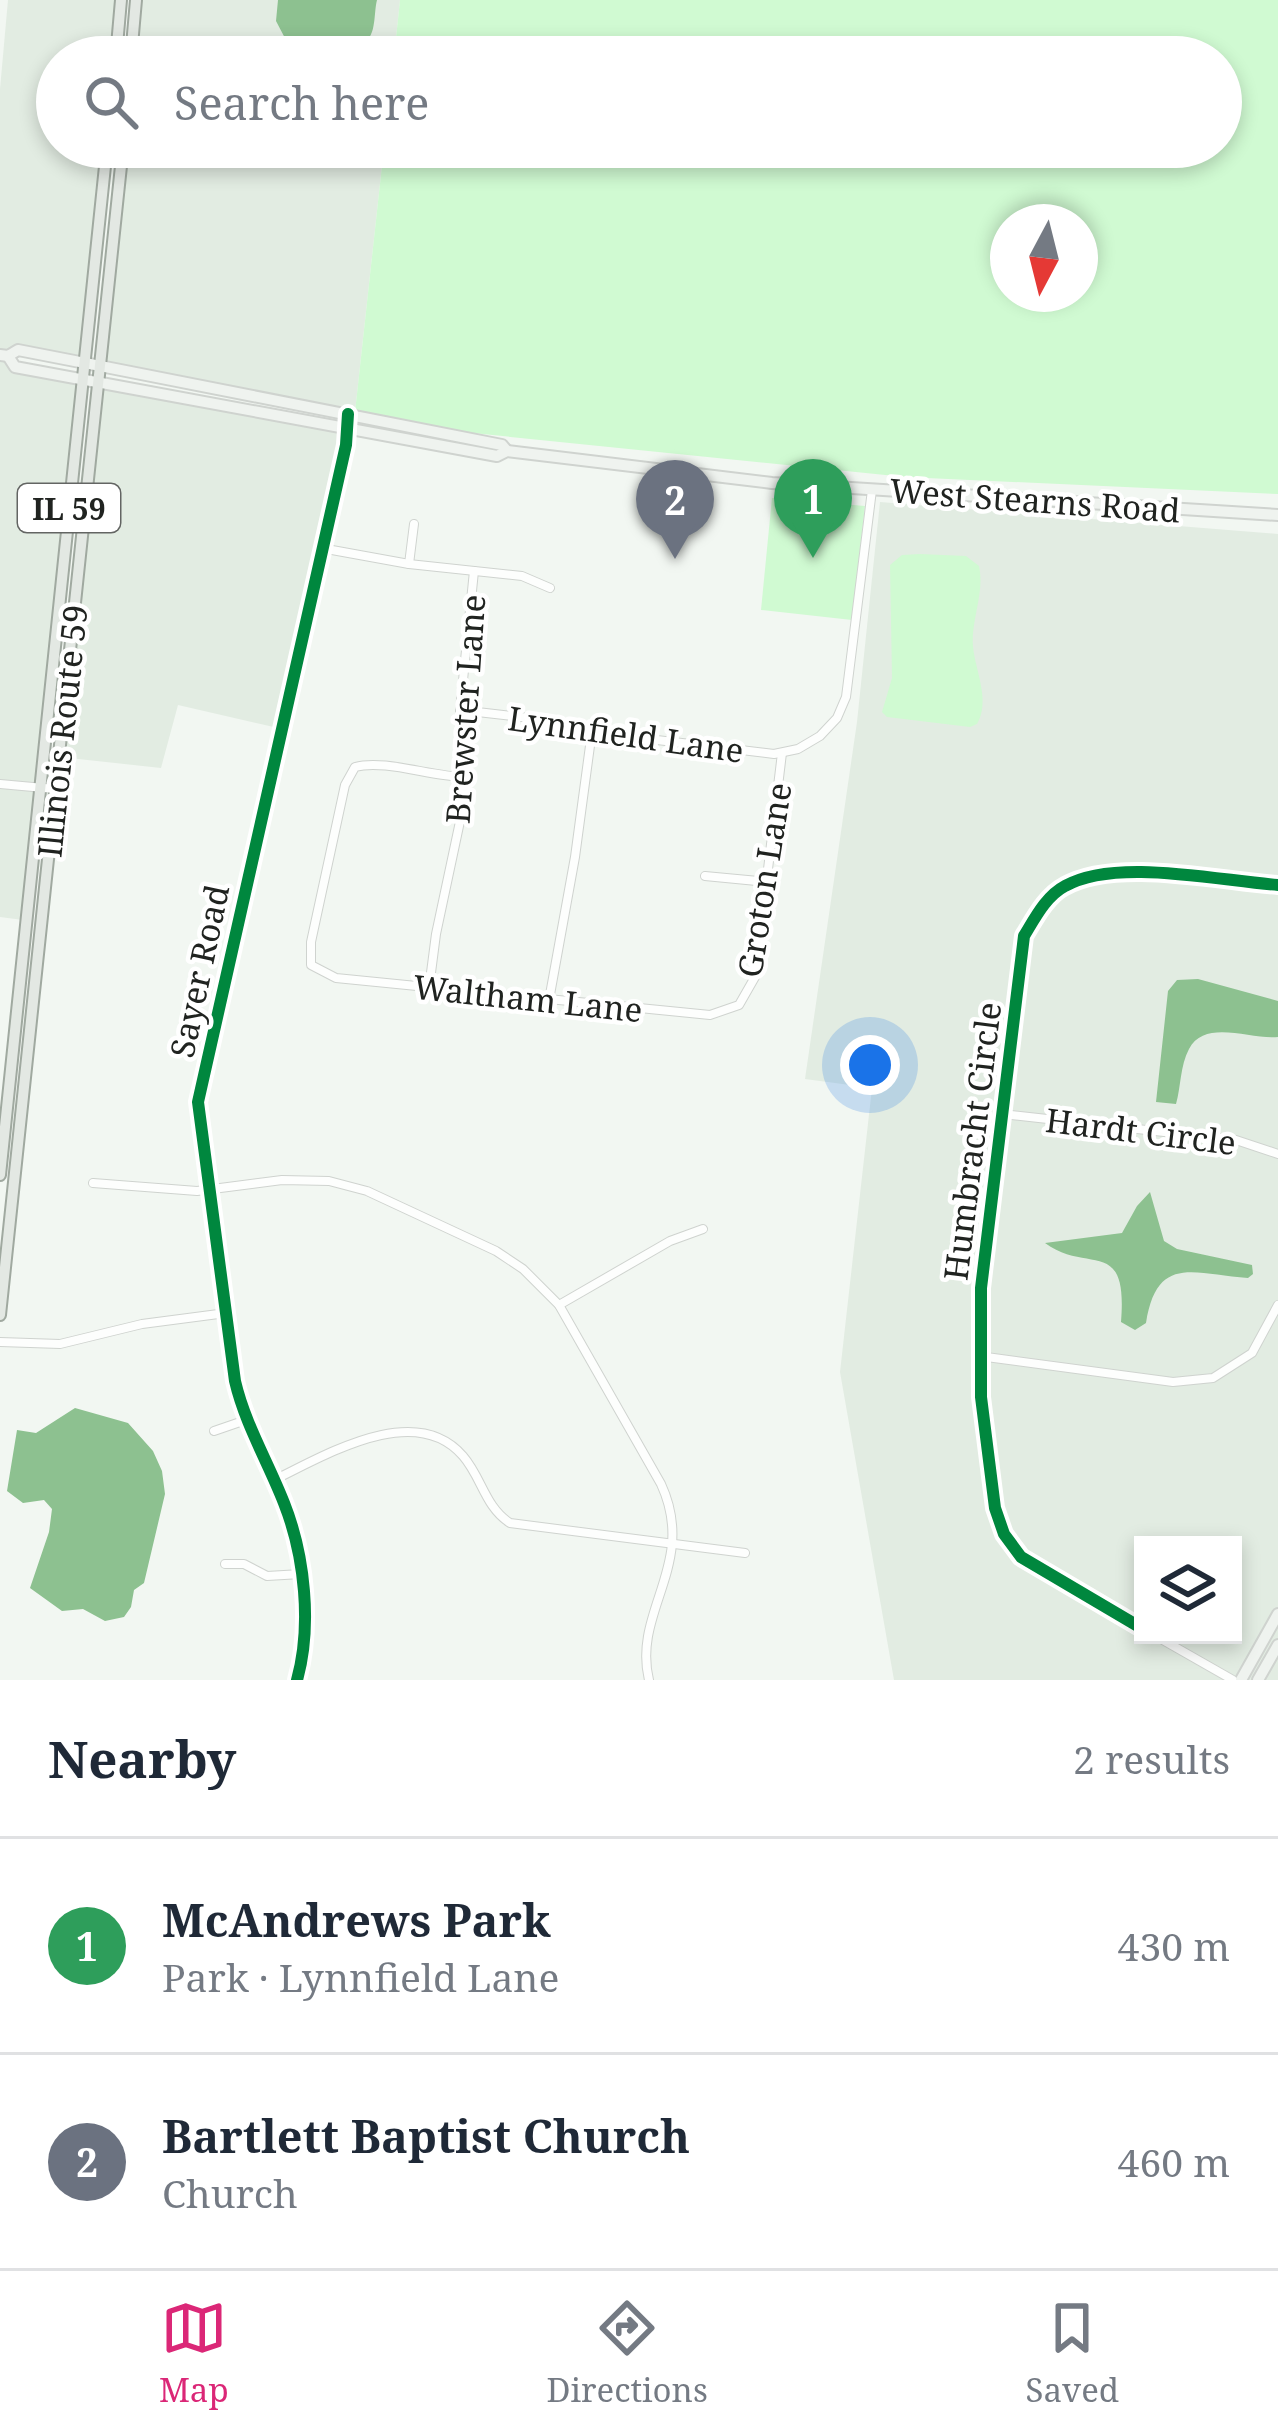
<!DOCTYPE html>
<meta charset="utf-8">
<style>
body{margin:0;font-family:"Noto Serif",serif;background:#f2f2f3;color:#1f2937}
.controls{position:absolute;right:36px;bottom:36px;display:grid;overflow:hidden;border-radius:0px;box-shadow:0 6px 18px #0003}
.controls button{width:108px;height:108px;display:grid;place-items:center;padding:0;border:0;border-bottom:3px solid #e0e1e3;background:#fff;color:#1f2937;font:60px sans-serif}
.compass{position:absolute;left:990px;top:204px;width:108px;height:108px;border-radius:50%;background:#fff;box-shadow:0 6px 18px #0003;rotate:187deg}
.you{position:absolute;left:870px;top:1065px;width:42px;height:42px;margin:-30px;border:9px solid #fff;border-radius:50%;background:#1a73e8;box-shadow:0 0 0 18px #1a73e833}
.badge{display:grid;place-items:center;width:78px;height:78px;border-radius:50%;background:#db2777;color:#fff;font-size:39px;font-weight:700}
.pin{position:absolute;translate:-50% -99px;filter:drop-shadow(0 3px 6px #0008)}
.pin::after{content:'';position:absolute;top:63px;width:42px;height:36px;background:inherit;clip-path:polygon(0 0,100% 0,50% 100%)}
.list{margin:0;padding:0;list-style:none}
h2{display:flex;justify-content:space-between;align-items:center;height:156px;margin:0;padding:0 48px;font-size:51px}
h2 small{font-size:39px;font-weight:400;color:#747a83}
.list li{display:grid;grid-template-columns:78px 1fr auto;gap:36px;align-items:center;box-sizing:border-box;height:216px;padding:0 48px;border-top:3px solid #e0e1e3}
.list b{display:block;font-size:45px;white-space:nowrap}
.list p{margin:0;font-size:39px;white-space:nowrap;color:#747a83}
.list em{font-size:39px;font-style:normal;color:#747a83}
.icon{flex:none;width:66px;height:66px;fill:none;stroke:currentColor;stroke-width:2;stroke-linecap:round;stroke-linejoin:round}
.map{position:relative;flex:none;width:1278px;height:1680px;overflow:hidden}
.search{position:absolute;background:#fff;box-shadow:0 6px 18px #0003;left:36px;right:36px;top:36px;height:132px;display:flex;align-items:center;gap:30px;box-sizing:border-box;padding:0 42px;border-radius:66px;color:#747a83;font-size:45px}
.sheet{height:588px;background:#fff}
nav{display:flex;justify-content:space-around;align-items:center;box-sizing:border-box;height:168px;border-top:3px solid #e0e1e3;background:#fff;font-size:33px;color:#747a83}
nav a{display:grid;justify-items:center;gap:6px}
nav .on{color:#db2777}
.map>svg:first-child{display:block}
</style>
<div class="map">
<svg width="1278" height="1680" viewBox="0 0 1278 1680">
<rect width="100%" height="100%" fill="#f2f7f2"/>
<!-- built -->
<g fill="#e2ece2" fill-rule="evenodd">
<polygon points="8,0 117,0 111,57 57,57 57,147 102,147 80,368 0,353 0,89"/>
<polygon points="141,0 400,0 394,57 135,57"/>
<polygon points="125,147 384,147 354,421 103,371"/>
<polygon points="0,359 80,374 37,785 0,781"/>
<polygon points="100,379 344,426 278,728 178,705 161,768 60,757"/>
<path d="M 880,502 L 1278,534 L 1278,1680 L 894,1680 L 840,1372 L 872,1088 L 805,1079 L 857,722 ZM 1143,1545 L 1233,1545 L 1233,1635 L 1143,1635 Z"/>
<polygon points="0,787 36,790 23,920 0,917"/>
</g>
<!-- green -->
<g fill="#d0fad2" fill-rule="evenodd">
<path d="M 400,0 L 1278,0 L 1278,494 L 905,477 L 354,421 L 384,147 L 1221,147 L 1221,57 L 394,57 ZM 1008,222 L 1080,222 L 1080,294 L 1008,294 Z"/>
<polygon points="772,498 865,506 852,620 761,610"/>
<path d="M 920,554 L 966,556 L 979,566 C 985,593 971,619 973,646 C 975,671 991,700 977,724 L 970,727 L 887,717 L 882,712 L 892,678 L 890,565 L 902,555 Z"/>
</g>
<!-- water -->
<g fill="#8dc190">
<path d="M 278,0 L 377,0 C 374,11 376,31 368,39 C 352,56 307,45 287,42 L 276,21 Z"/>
<path d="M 1198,979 L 1278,1001 L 1278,1037 C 1251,1040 1205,1018 1189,1049 C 1180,1066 1181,1086 1176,1104 L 1156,1102 L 1168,991 L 1177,980 Z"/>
<path d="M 1150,1192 L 1164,1241 L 1177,1249 L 1252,1265 L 1253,1274 L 1248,1278 C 1193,1274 1157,1254 1146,1323 L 1135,1330 L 1121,1322 C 1128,1235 1088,1275 1045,1243 L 1122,1233 L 1137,1206 Z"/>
<polygon points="75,1408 128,1423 153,1451 162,1471 165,1494 144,1583 134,1590 131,1607 124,1617 105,1621 83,1609 62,1611 30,1588 49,1532 52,1509 44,1500 23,1503 7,1491 17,1430 36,1433"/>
</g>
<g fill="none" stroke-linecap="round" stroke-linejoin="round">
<defs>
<g id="street">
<polyline points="321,548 409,564 522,576 550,588"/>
<polyline points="409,564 414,524"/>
<polyline points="460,710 555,721 615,735 774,754 798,749 820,736 837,718 846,697 872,490"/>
<path d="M 466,777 C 432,777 385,759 355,767 L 345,785 L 311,942 L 311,965 L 336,978 L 710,1015 L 739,1005 L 755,977 L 782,753"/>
<polyline points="0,784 55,789"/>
<polyline points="705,876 768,882"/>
<polyline points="429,988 436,934 465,798 460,710 474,571"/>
<polyline points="549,1000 575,857 592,731"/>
<polyline points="1002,1114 1236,1140 1278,1154"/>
<path d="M 93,1183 L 197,1191 L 282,1180 L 329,1181 L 367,1191 L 496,1251 L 523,1269 L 559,1305 L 661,1484 C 698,1564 632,1611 649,1680"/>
<polyline points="559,1305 670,1241 703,1229"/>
<polyline points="0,1342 60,1344 142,1324 226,1313"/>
<polyline points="979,1356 1173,1382 1213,1378 1252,1353 1278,1305"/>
<polyline points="214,1431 246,1420"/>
<path d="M 274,1480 C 324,1456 415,1400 463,1456 C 482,1478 485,1507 510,1523 L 745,1553"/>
<polyline points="225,1564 244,1564 267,1576 301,1574"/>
<path d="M 1143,1629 L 1021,1557 L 1004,1534 L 995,1508 L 981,1397 L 981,1288 L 1024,936 C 1035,918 1046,896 1065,886 C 1116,857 1220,881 1278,885"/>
<polyline points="1154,1635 1233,1680"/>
<path d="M 297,1680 C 312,1626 305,1556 284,1503 C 268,1462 245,1424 235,1381 L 198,1102 L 346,445 L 348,414"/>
</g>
<g id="secondary">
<polyline points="0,355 8,356 18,350 85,363 502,445 507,451"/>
<polyline points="8,356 15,367 497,456 507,451 772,483 1278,515"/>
<polyline points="1241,1680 1278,1614"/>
<polyline points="1258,1680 1278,1645"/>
</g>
<g id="primary">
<polyline points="116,57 121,0"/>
<polyline points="131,57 136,0"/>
<polyline points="0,1175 107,147"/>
<polyline points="0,1315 123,147"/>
</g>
</defs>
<!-- street casing -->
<use href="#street" stroke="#cfd3cf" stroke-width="10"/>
<!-- secondary casing -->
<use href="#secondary" stroke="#cfd3cf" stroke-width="14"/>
<!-- primary casing -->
<use href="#primary" stroke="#a0a9a0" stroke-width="14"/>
<!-- street -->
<use href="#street" stroke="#fdfefd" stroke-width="8"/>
<!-- secondary -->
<use href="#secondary" stroke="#eff3ef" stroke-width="10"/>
<!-- primary -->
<use href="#primary" stroke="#e3e8e3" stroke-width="10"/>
<defs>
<g id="cycleway">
<path d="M 1143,1629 L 1021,1557 L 1004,1534 L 995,1508 L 981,1397 L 981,1288 L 1024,936 C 1035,918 1046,896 1065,886 C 1116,857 1220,881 1278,885"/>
<path d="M 297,1680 C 312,1626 305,1556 284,1503 C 268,1462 245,1424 235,1381 L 198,1102 L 346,445 L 348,414"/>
</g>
</defs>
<!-- cycleway casing -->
<use href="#cycleway" stroke="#fff" stroke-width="20"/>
<!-- cycleway -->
<use href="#cycleway" stroke="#00873e" stroke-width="12"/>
</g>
<g text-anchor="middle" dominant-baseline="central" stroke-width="9" stroke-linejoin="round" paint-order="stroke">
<!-- shield labels -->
<rect fill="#fff" stroke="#636563" stroke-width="3" x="18" y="484" width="102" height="48" rx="9"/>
<g font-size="30" font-weight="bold" fill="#202320">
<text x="69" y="508">IL 59</text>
</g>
<!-- street labels -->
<g font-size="33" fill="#202320" stroke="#fff">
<text transform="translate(1035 500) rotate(4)">West Stearns Road</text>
<text transform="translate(465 709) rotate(-86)">Brewster Lane</text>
<text transform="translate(62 731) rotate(-84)">Illinois Route 59</text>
<text transform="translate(626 734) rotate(8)">Lynnfield Lane</text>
<text transform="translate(764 880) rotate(-81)">Groton Lane</text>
<text transform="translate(199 971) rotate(-78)">Sayer Road</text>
<text transform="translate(528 998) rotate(6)">Waltham Lane</text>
<text transform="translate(1141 1131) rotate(7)">Hardt Circle</text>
<text transform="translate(972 1141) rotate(-83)">Humbracht Circle</text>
</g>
</g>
</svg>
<div class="controls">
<button><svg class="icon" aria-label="layers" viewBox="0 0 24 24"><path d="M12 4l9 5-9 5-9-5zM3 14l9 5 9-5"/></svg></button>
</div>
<svg class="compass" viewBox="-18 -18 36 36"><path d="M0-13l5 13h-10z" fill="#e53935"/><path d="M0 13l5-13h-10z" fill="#747a83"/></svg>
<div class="you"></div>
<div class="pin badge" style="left:813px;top:558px;background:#2e9e5b">1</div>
<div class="pin badge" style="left:675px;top:559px;background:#6b7280">2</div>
<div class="search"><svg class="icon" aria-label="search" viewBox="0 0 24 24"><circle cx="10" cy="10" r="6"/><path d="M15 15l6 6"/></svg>Search here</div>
</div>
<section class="sheet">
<h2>Nearby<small>2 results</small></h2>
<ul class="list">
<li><span class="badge" style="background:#2e9e5b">1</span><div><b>McAndrews Park</b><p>Park · Lynnfield Lane</p></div><em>430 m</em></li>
<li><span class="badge" style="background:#6b7280">2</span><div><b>Bartlett Baptist Church</b><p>Church</p></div><em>460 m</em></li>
</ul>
</section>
<nav>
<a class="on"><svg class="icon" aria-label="map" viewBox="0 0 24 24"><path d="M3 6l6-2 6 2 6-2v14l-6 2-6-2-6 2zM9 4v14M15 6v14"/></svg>Map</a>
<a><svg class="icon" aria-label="directions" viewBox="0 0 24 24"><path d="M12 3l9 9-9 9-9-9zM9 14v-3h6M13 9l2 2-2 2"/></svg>Directions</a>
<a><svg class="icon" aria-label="saved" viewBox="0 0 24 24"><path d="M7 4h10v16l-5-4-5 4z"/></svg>Saved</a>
</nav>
